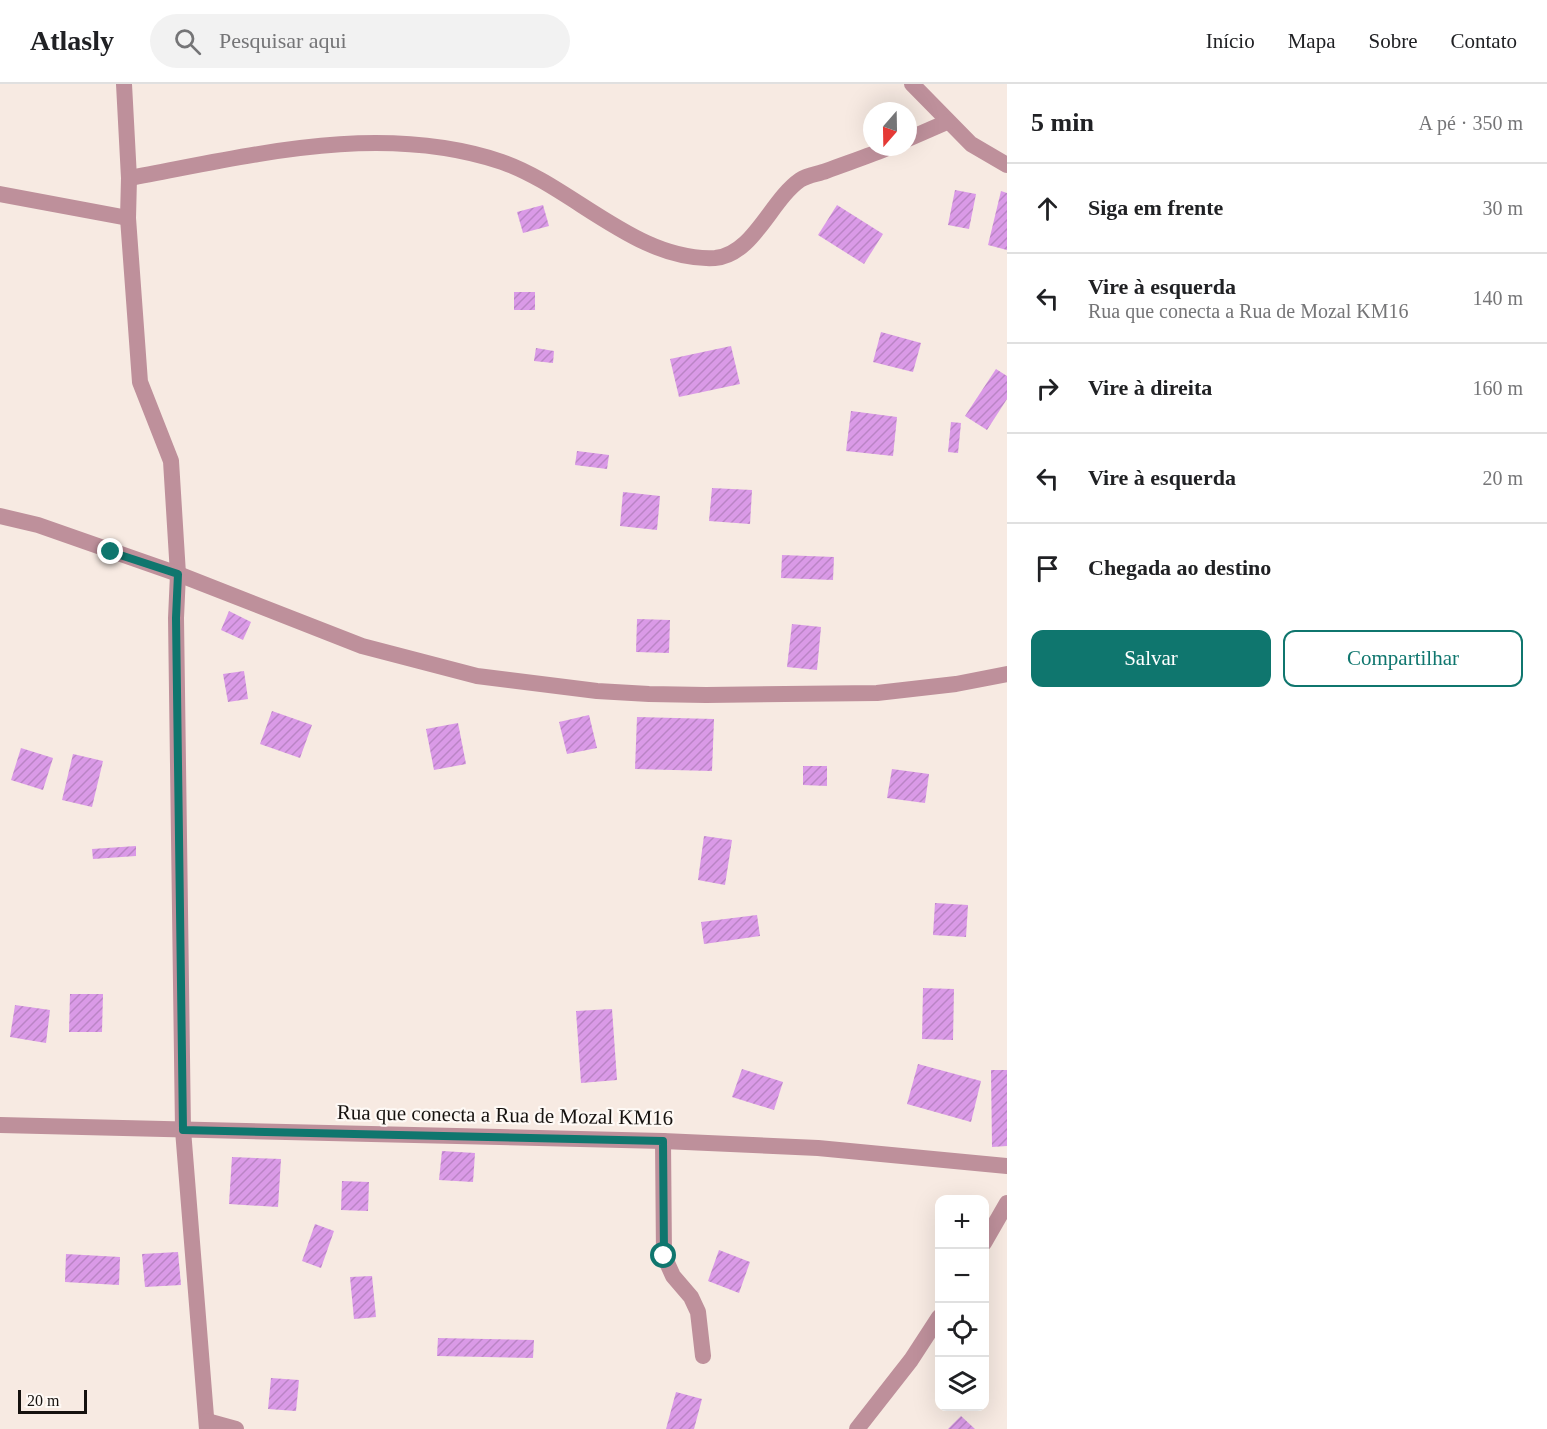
<!DOCTYPE html>
<html lang="pt">
<meta charset="utf-8">
<style>
body{margin:0;font-family:"Times New Roman",serif;background:#f2f2f2;color:#202124}
.controls{position:absolute;right:18px;bottom:18px;display:grid;overflow:hidden;border-radius:12px;box-shadow:0 6px 24px #0002}
.controls button{width:54px;height:54px;display:grid;place-items:center;padding:0;border:0;border-bottom:2px solid #e0e0e0;background:#fff;color:#202124;font:30px sans-serif}
.compass{position:absolute;left:863px;top:18px;width:54px;height:54px;border-radius:50%;background:#fff;box-shadow:0 6px 24px #0002;rotate:200deg}
.scale{position:absolute;left:18px;bottom:15px;width:69px;box-sizing:border-box;padding-left:6px;border:3px solid #15110e;border-top:0;font-size:16px;line-height:21px;white-space:nowrap;color:#15110e;-webkit-text-stroke:4px #fef9f5;paint-order:stroke}
.stop{position:absolute;width:18px;height:18px;margin:-14px;border:4px solid #0f766e;border-radius:50%;background:#fff}
.stop.end{background:#0f766e;border-color:#fff;box-shadow:0 2px 6px #0008}
.list{margin:0;padding:0;list-style:none}
h2{display:flex;justify-content:space-between;align-items:center;height:78px;margin:0;padding:0 24px;font-size:26px}
h2 small{font-size:20px;font-weight:400;color:#757577}
.list li{display:grid;grid-template-columns:39px 1fr auto;gap:18px;align-items:center;box-sizing:border-box;height:90px;padding:0 24px;border-top:2px solid #e0e0e0}
.list b{display:block;font-size:22px;white-space:nowrap}
.list p{margin:0;font-size:20px;white-space:nowrap;color:#757577}
.list em{font-size:20px;font-style:normal;color:#757577}
.actions{display:flex;gap:12px;padding:18px 24px}
.actions a{flex:1;padding:14px 0;border:2px solid #0f766e;border-radius:12px;text-align:center;font-size:21px;color:#0f766e}
.actions .main{background:#0f766e;color:#fff}
.icon{flex:none;width:33px;height:33px;fill:none;stroke:currentColor;stroke-width:2;stroke-linecap:round;stroke-linejoin:round}
.map{position:relative;flex:none;width:1007px;height:1345px;overflow:hidden}
header{display:flex;align-items:center;gap:36px;box-sizing:border-box;height:84px;padding:0 30px;background:#fff;border-bottom:2px solid #e0e0e0}
header strong{font-size:28px}
nav{display:flex;gap:33px;margin-inline-start:auto;font-size:21px}
.search{width:420px;height:54px;background:#f2f2f2;display:flex;align-items:center;gap:15px;box-sizing:border-box;padding:0 21px;border-radius:33px;color:#757577;font-size:22px}
main{display:flex}
aside{flex:1;background:#fff}
.map>svg:first-child{display:block}
</style>
<header>
<strong>Atlasly</strong>
<div class="search"><svg class="icon" aria-label="search" viewBox="0 0 24 24"><circle cx="10" cy="10" r="6"/><path d="M15 15l6 6"/></svg>Pesquisar aqui</div>
<nav><a>Início</a><a>Mapa</a><a>Sobre</a><a>Contato</a></nav>
</header>
<main>
<div class="map">
<svg width="1007" height="1345" viewBox="0 0 1007 1345">
<defs>
<pattern id="building-hatch" width="6" height="6" patternUnits="userSpaceOnUse" patternTransform="scale(1.5)"><rect width="6" height="6" fill="#da9ae7"/><path d="M-1 1l2-2M0 6l6-6M5 7l2-2" fill="none" stroke="#ba84c5"/></pattern>
</defs>
<rect width="100%" height="100%" fill="#f7eae2"/>
<!-- building -->
<g fill="url(#building-hatch)">
<polygon points="955,106 976,110 969,145 948,141"/>
<polygon points="1001,107 1007,109 1007,166 988,161"/>
<polygon points="543,121 549,142 523,149 517,128"/>
<polygon points="837,121 883,150 864,180 818,151"/>
<rect x="514" y="208" width="21" height="18"/>
<polygon points="881,248 921,259 913,288 873,278"/>
<polygon points="731,262 740,300 679,313 670,275"/>
<polygon points="536,264 554,267 553,279 534,277"/>
<polygon points="996,285 1007,292 1007,315 987,346 965,332"/>
<polygon points="851,327 897,333 893,372 846,367"/>
<polygon points="951,338 961,339 958,369 948,368"/>
<polygon points="577,367 609,371 607,385 575,381"/>
<polygon points="712,404 752,406 750,440 709,437"/>
<polygon points="623,408 660,412 657,446 620,442"/>
<polygon points="782,471 834,473 833,496 781,494"/>
<polygon points="229,527 251,538 243,556 221,546"/>
<polygon points="637,535 670,536 669,569 636,568"/>
<polygon points="792,540 821,543 817,586 787,583"/>
<polygon points="244,587 248,615 228,618 223,590"/>
<polygon points="272,627 312,641 300,674 260,660"/>
<polygon points="589,631 597,664 567,670 559,638"/>
<polygon points="637,633 714,635 712,687 635,685"/>
<polygon points="458,639 466,680 434,686 426,645"/>
<polygon points="21,664 53,674 43,706 11,696"/>
<polygon points="73,670 103,677 92,723 62,716"/>
<polygon points="803,682 827,682 827,702 803,701"/>
<polygon points="892,685 929,690 925,719 887,714"/>
<polygon points="704,752 732,756 725,801 698,796"/>
<polygon points="136,762 136,772 93,775 92,765"/>
<polygon points="935,819 968,821 966,853 933,851"/>
<polygon points="757,831 760,852 704,860 701,838"/>
<polygon points="923,904 954,905 953,956 922,955"/>
<polygon points="70,910 103,910 102,948 69,948"/>
<polygon points="15,921 50,926 46,959 10,953"/>
<polygon points="612,925 617,996 581,999 576,927"/>
<polygon points="918,980 981,997 971,1038 907,1020"/>
<polygon points="742,985 783,998 774,1026 732,1013"/>
<polygon points="991,986 1007,986 1007,1062 992,1063"/>
<polygon points="442,1067 475,1069 473,1098 439,1096"/>
<polygon points="232,1073 281,1075 278,1123 229,1120"/>
<polygon points="342,1097 369,1098 368,1127 341,1126"/>
<polygon points="315,1140 334,1147 321,1184 302,1177"/>
<polygon points="719,1166 750,1178 739,1209 708,1197"/>
<polygon points="178,1168 181,1201 145,1203 142,1170"/>
<polygon points="66,1170 120,1173 119,1201 65,1198"/>
<polygon points="372,1192 376,1233 354,1235 350,1193"/>
<polygon points="438,1254 534,1256 533,1274 437,1272"/>
<polygon points="271,1294 299,1296 296,1327 268,1325"/>
<polygon points="676,1308 702,1315 694,1345 666,1345"/>
<polygon points="961,1332 975,1345 948,1345"/>
</g>
<g fill="none" stroke-linecap="round" stroke-linejoin="round">
<!-- minor -->
<g stroke="#be909b" stroke-width="16">
<polyline points="124,0 129,94 128,134 140,298 171,377 178,490 176,534 183,1046 207,1345"/>
<polyline points="912,0 971,60 1007,81"/>
<polyline points="908,55 947,38"/>
<path d="M 129,94 C 250,72 380,37 502,78 C 572,102 637,178 715,174 C 753,171 771,116 800,96 C 807,91 818,90 826,87 C 847,79 869,72 890,63"/>
<polyline points="0,110 128,134"/>
<polyline points="0,432 38,441 178,490 362,562 477,592 597,607 649,610 706,611 877,609 956,600 1007,590"/>
<polyline points="0,1041 663,1057 818,1064 1007,1082"/>
<polyline points="663,1057 664,1172 673,1192 691,1213 698,1228 703,1272"/>
<polyline points="984,1159 1007,1119"/>
<polyline points="207,1337 236,1345"/>
<polyline points="857,1345 911,1276 939,1233"/>
</g>
</g>
<g fill="none" stroke-linecap="round" stroke-linejoin="round">
<!-- route -->
<polyline stroke="#0f766e" stroke-width="8" points="111,468 178,490 176,534 183,1046 663,1057 664,1172"/>
</g>
<g text-anchor="middle" dominant-baseline="central" stroke-width="4.5" stroke-linejoin="round" paint-order="stroke">
<!-- street labels -->
<g font-size="21" fill="#15110e" stroke="#fef9f5">
<text transform="translate(505 1031) rotate(1)">Rua que conecta a Rua de Mozal KM16</text>
</g>
</g>
</svg>
<div class="controls">
<button>+</button>
<button>−</button>
<button><svg class="icon" aria-label="locate" viewBox="0 0 24 24"><circle cx="12" cy="12" r="6"/><path d="M12 2v4M12 18v4M2 12h4M18 12h4"/></svg></button>
<button><svg class="icon" aria-label="layers" viewBox="0 0 24 24"><path d="M12 4l9 5-9 5-9-5zM3 14l9 5 9-5"/></svg></button>
</div>
<svg class="compass" viewBox="-18 -18 36 36"><path d="M0-13l5 13h-10z" fill="#e53935"/><path d="M0 13l5-13h-10z" fill="#757577"/></svg>
<div class="scale">20 m</div>
<div class="stop" style="left:664px;top:1172px"></div>
<div class="stop end" style="left:111px;top:468px"></div>
</div>
<aside>
<h2>5 min<small>A pé · 350 m</small></h2>
<ul class="list">
<li><svg class="icon" aria-label="ahead" viewBox="0 0 24 24"><path d="M12 20V5M6 11l6-6 6 6"/></svg><div><b>Siga em frente</b></div><em>30 m</em></li>
<li><svg class="icon" aria-label="left" viewBox="0 0 24 24"><path d="M17 20v-9H6M10 6l-5 5 5 5"/></svg><div><b>Vire à esquerda</b><p>Rua que conecta a Rua de Mozal KM16</p></div><em>140 m</em></li>
<li><svg class="icon" aria-label="right" viewBox="0 0 24 24"><path d="M7 20v-9h11M14 6l5 5-5 5"/></svg><div><b>Vire à direita</b></div><em>160 m</em></li>
<li><svg class="icon" aria-label="left" viewBox="0 0 24 24"><path d="M17 20v-9H6M10 6l-5 5 5 5"/></svg><div><b>Vire à esquerda</b></div><em>20 m</em></li>
<li><svg class="icon" aria-label="arrive" viewBox="0 0 24 24"><path d="M6 21V4h12l-3 4 3 4H6"/></svg><div><b>Chegada ao destino</b></div></li>
</ul>
<div class="actions"><a class="main">Salvar</a><a>Compartilhar</a></div>
</aside>
</main>
